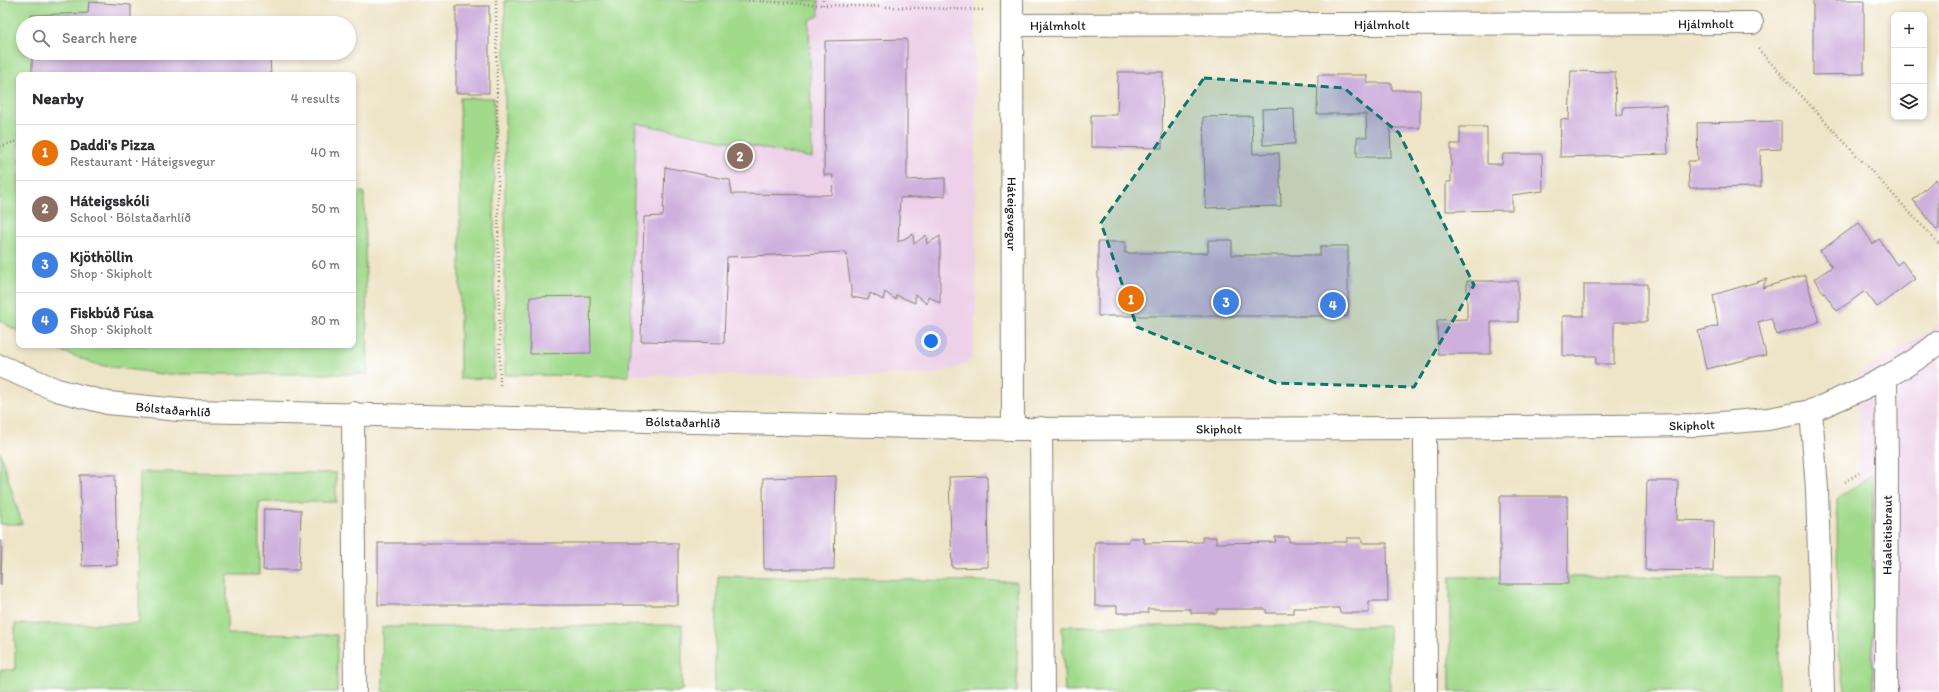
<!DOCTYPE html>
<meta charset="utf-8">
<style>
body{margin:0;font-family:Itim,sans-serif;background:#f2f2f3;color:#2b2b33}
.controls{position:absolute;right:12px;top:12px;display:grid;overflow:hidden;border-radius:8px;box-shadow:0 2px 6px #0003}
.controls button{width:36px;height:36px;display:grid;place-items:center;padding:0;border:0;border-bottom:1px solid #e1e1e2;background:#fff;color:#2b2b33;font:20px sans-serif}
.you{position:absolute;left:931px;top:341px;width:14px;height:14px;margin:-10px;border:3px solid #fff;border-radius:50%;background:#1a73e8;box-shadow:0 0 0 6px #1a73e833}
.badge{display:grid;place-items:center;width:26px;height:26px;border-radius:50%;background:#1f6fb2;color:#fff;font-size:13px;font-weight:700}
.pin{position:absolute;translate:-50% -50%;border:2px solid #fff;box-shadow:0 1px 4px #0006}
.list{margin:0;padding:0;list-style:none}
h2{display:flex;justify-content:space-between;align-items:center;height:52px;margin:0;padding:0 16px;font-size:17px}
h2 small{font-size:13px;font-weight:400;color:#7c7c81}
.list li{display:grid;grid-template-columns:26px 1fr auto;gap:12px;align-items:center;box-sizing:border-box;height:56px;padding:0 16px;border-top:1px solid #e1e1e2}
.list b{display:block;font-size:15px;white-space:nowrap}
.list p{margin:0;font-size:13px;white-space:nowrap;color:#7c7c81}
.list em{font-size:13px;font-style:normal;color:#7c7c81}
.icon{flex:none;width:22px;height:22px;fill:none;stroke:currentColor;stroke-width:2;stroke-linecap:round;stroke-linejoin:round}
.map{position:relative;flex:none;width:1939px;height:692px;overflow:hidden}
.search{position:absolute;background:#fff;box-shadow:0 2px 6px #0003;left:16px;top:16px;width:340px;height:44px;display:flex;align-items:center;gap:10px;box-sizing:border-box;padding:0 14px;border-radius:22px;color:#7c7c81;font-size:15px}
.panel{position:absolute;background:#fff;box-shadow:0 2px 6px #0003;left:16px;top:72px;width:340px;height:276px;border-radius:8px}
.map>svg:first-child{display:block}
</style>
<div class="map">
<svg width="1939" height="692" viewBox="0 0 1939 692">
<rect width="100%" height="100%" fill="#fff"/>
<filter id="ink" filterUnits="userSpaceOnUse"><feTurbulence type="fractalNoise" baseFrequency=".025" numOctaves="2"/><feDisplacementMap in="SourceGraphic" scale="8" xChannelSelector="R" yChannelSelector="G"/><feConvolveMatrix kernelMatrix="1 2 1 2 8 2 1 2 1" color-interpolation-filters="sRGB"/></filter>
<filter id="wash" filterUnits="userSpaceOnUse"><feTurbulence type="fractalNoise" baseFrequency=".012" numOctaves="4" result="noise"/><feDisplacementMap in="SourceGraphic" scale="16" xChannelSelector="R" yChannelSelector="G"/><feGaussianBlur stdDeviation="0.9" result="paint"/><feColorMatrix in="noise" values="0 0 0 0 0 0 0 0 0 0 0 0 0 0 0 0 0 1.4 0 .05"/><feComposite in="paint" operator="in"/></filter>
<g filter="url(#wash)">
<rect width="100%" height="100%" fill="#eee4c7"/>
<!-- built -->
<g fill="#edd1e9">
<polygon points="505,0 975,0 976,312 972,359 955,369 928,375 505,375"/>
<polygon points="1939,323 1939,692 1861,692 1858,374 1929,332"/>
</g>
<!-- green -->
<g fill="#a2da8c" stroke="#5f7b54">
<polygon points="0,0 98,0 98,3 89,3 88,13 32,15 32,23 23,23 23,53 32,53 32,75 19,75 19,332 0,321"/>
<polygon points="505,0 818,0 819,16 809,20 812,158 636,123 629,376 505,375"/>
<polygon points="460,98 494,98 494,378 460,379"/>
<polygon points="364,192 368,374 161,374 98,365 45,345 353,345 353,193"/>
<polygon points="0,452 22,524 0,524"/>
<polygon points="140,472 336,473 336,502 259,502 259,575 227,575 227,634 337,635 337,692 0,692 0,670 15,670 15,624 139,624"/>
<polygon points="1873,474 1873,692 1846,692 1838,655 1837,499"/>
<polygon points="718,576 1017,582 1017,692 714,692"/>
<rect x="1450" y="577" width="329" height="115"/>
<polygon points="682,625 682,692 383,692 382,627"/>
<polygon points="1062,626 1389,626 1390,692 1065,692"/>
</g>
<g id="blocks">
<!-- building -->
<g fill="#ceb0dd">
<polygon points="1813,0 1864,0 1864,74 1813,75"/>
<polygon points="89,2 131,5 131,23 32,23 31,15 88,13"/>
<rect x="456" y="6" width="33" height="87"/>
<polygon points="907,39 907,180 945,178 945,196 900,198 898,242 913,234 914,244 926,235 927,244 940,236 940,303 928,296 927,304 915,294 915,303 896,295 896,300 885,292 883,300 870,293 868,300 852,297 846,252 727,257 724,343 641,341 644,217 663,216 665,167 730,180 732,194 832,195 833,175 824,175 825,41"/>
<polygon points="32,53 131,53 131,55 266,53 270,58 271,75 32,75"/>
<polygon points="1571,71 1615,72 1616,115 1623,115 1623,107 1666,105 1668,154 1560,157 1561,119 1569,120"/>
<polygon points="1118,72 1163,72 1162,148 1091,147 1091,115 1117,115"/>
<polygon points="1318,75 1367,75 1367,83 1392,83 1392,90 1420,90 1420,128 1390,128 1391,157 1357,157 1357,137 1367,137 1366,114 1317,114"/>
<polygon points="1294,108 1295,144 1263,145 1262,109"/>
<polygon points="1252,116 1253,154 1279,153 1281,206 1206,208 1203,117"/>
<polygon points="1781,121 1781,149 1760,150 1761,187 1689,188 1688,161 1698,161 1697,123"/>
<polygon points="1460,127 1487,127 1487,164 1502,164 1503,154 1542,154 1543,191 1512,195 1512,210 1446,211 1446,182 1451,182 1451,144 1460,144"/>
<polygon points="1936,179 1939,187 1939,228 1937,230 1913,200"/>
<polygon points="1859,223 1873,244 1879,239 1897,265 1902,261 1915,279 1877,307 1865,291 1837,311 1814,279 1832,267 1820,251"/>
<polygon points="1208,240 1232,240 1232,255 1320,255 1320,246 1348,246 1348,316 1098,316 1098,242 1125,242 1125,253 1208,253"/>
<polygon points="1805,275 1819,322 1777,335 1771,318 1758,322 1766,355 1706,369 1698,331 1718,326 1713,295 1767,279 1762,288"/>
<polygon points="1467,281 1518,281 1518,322 1491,322 1491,354 1438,354 1437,320 1467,319"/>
<polygon points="1584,284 1647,284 1647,322 1614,322 1614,364 1596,364 1596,356 1563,356 1563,316 1584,316"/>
<polygon points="590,296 591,353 530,354 530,297"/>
<polygon points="80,475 115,475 117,565 82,566"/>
<polygon points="836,476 834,569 764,569 763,478"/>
<polygon points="987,476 988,567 952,568 949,477"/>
<polygon points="1647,481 1678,481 1677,520 1714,521 1713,571 1645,570"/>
<polygon points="1500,496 1567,496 1568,584 1500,584"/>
<polygon points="264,509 301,510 299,570 263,570"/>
<polygon points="1202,537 1216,537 1216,543 1276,542 1275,537 1289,537 1289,542 1347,542 1347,538 1362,538 1362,543 1387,543 1388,601 1369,601 1369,613 1340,613 1339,608 1293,608 1293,613 1266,613 1266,609 1217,609 1217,613 1191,613 1191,609 1147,609 1148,613 1117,613 1117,606 1095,606 1095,542 1129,542 1129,538 1144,538 1144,543 1202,542"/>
<polygon points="0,541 2,541 1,585 0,585"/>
<rect x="378" y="543" width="300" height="62"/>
</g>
</g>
</g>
<g filter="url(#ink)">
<use href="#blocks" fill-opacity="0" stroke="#858072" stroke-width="1"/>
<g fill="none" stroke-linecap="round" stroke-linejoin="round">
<defs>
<g id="minor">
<path id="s1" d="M 1012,0 L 1013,429"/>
<path id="s2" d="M 1012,25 L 1752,23"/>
<path id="s3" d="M 0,366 L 57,390 L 108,403 L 189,411 L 1013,429 L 1425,428 L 1697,425 L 1768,419 L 1811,411"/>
<polyline points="353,413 355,692"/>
<polyline points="1041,428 1043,692"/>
<polyline points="1425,428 1426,692"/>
</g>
<g id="tertiary">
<path d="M 1823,692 L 1817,489 L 1811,411 C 1856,392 1901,374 1939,342"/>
<path id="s4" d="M 1886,692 L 1887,462 L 1886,378"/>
</g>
</defs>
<!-- minor casing -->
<use href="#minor" stroke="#858072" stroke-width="24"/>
<!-- tertiary casing -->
<use href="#tertiary" stroke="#858072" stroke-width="24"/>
<!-- path -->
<g stroke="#858072" stroke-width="2.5" stroke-dasharray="1 3" stroke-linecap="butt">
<polyline points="496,0 500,386"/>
<polyline points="740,0 823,5"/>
<polyline points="823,0 823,5 985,10"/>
<polyline points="1758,49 1939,244"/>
<polyline points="0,147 19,140"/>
<polyline points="1845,482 1859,473"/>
</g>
<!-- minor -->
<use href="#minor" stroke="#fff" stroke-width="22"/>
<!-- tertiary -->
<use href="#tertiary" stroke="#fff" stroke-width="22"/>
</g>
</g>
<!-- marked area -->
<path fill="#0f766e" fill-opacity="0.2" stroke="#0f766e" stroke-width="3" stroke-dasharray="8 5" stroke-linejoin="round" d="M 1204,78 L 1344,88 L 1399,133 L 1474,285 L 1414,387 L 1276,383 L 1137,327 L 1101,223 Z"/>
<g text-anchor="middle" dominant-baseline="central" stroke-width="3" stroke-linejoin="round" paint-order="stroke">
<!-- street labels -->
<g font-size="13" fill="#1c1c1c" stroke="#fff">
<text stroke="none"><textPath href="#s2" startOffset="694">Hjálmholt</textPath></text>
<text stroke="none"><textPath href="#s2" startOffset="370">Hjálmholt</textPath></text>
<text stroke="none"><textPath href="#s2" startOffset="46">Hjálmholt</textPath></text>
<text stroke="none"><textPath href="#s1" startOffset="214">Háteigsvegur</textPath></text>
<text stroke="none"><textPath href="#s3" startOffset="180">Bólstaðarhlíð</textPath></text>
<text stroke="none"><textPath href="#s3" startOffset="690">Bólstaðarhlíð</textPath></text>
<text stroke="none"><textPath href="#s3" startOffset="1699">Skipholt</textPath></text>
<text stroke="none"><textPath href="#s3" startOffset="1226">Skipholt</textPath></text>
<text stroke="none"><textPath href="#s4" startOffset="157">Háaleitisbraut</textPath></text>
</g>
</g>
</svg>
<div class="controls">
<button>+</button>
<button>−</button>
<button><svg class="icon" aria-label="layers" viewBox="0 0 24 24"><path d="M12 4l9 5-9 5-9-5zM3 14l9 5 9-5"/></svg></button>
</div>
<div class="you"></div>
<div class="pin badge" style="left:1131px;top:299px;background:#e8710a">1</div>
<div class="pin badge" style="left:740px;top:156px;background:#8d6e63">2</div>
<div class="pin badge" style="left:1226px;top:302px;background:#3f7fe0">3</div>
<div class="pin badge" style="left:1333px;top:305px;background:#3f7fe0">4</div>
<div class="search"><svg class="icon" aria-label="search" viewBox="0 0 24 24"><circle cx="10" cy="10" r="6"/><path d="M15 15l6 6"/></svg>Search here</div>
<section class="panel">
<h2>Nearby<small>4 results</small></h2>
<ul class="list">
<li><span class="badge" style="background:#e8710a">1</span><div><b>Daddi's Pizza</b><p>Restaurant · Háteigsvegur</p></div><em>40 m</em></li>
<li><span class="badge" style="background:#8d6e63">2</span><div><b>Háteigsskóli</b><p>School · Bólstaðarhlíð</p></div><em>50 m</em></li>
<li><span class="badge" style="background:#3f7fe0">3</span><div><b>Kjöthöllin</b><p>Shop · Skipholt</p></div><em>60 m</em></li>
<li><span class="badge" style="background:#3f7fe0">4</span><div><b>Fiskbúð Fúsa</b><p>Shop · Skipholt</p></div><em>80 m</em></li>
</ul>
</section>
</div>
